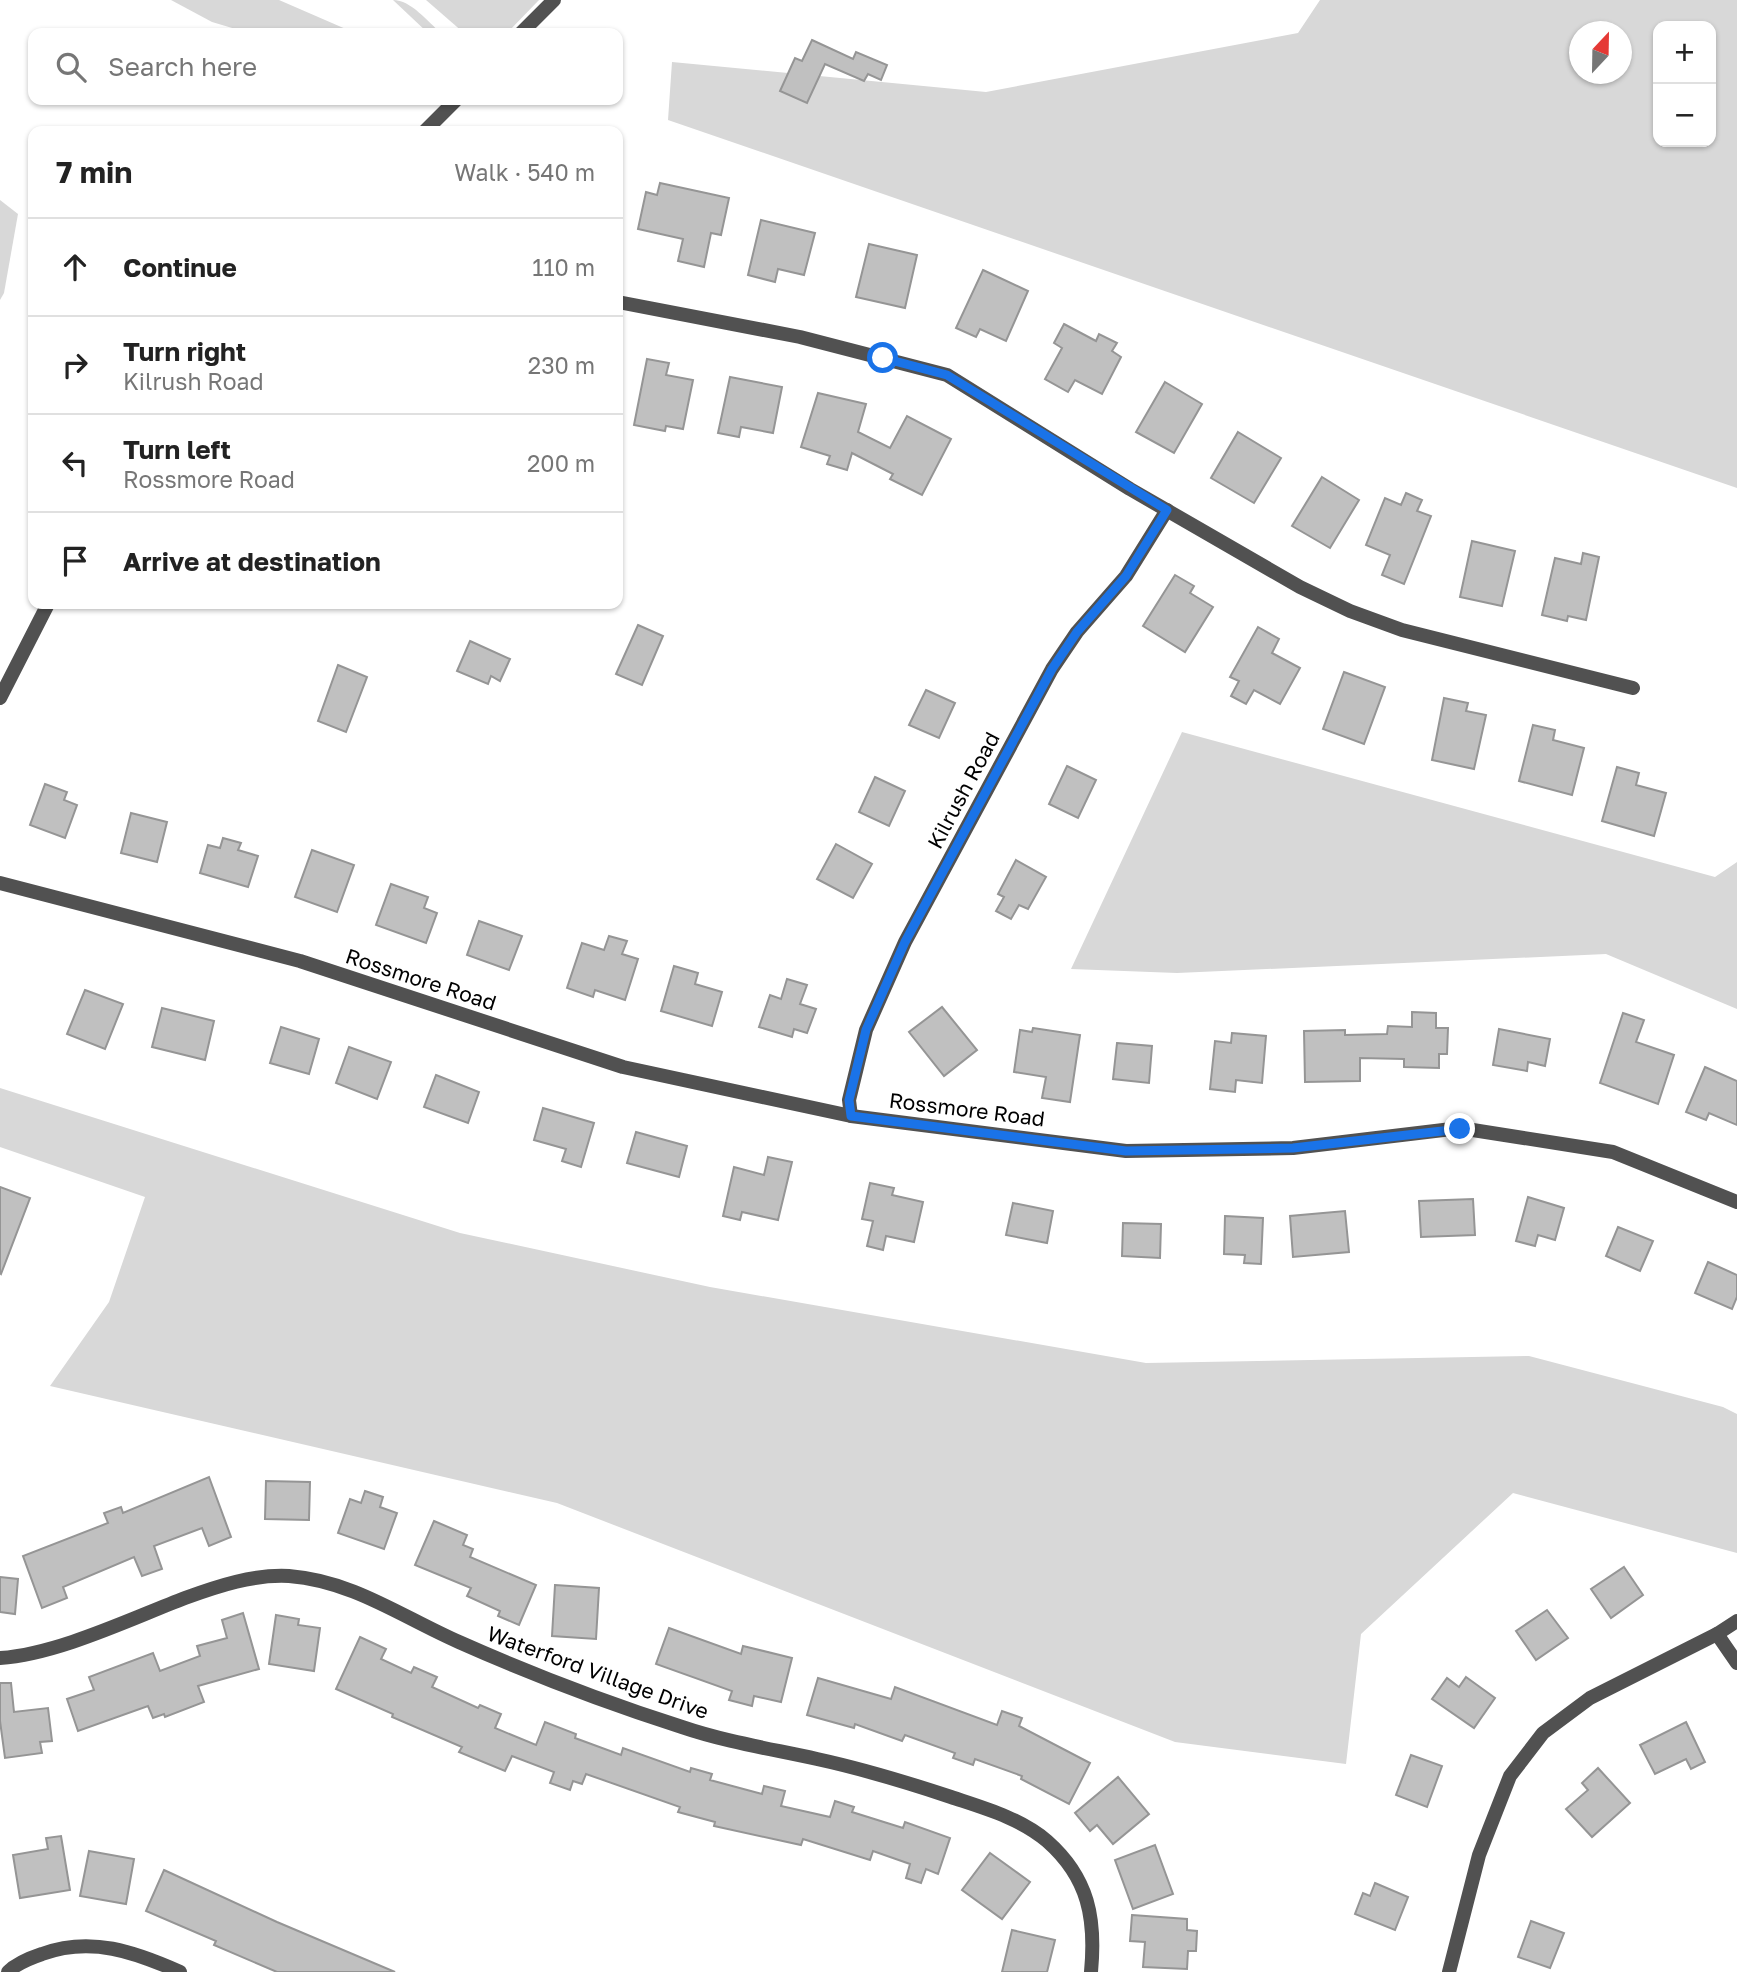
<!DOCTYPE html>
<meta charset="utf-8">
<style>
body{margin:0;font-family:"Golos Text",sans-serif;background:#f2f2f2;color:#222}
.controls{position:absolute;right:21px;top:21px;display:grid;overflow:hidden;border-radius:14px;box-shadow:0 2px 5px #0004}
.controls button{width:63px;height:63px;display:grid;place-items:center;padding:0;border:0;border-bottom:2px solid #e0e0e0;background:#fff;color:#222;font:35px sans-serif}
.compass{position:absolute;left:1569px;top:21px;width:63px;height:63px;border-radius:50%;background:#fff;box-shadow:0 2px 5px #0004;rotate:22deg}
.stop{position:absolute;width:21px;height:21px;margin:-16px;border:5px solid #1a73e8;border-radius:50%;background:#fff}
.stop.end{background:#1a73e8;border-color:#fff;box-shadow:0 2px 7px #0008}
.list{margin:0;padding:0;list-style:none}
h2{display:flex;justify-content:space-between;align-items:center;height:91px;margin:0;padding:0 28px;font-size:30px}
h2 small{font-size:23px;font-weight:400;color:#767676}
.list li{display:grid;grid-template-columns:46px 1fr auto;gap:21px;align-items:center;box-sizing:border-box;height:98px;padding:0 28px;border-top:2px solid #e0e0e0}
.list b{display:block;font-size:26px;white-space:nowrap}
.list p{margin:0;font-size:23px;white-space:nowrap;color:#767676}
.list em{font-size:23px;font-style:normal;color:#767676}
.icon{flex:none;width:38px;height:38px;fill:none;stroke:currentColor;stroke-width:2;stroke-linecap:round;stroke-linejoin:round}
.map{position:relative;flex:none;width:1737px;height:1972px;overflow:hidden}
.search{position:absolute;background:#fff;box-shadow:0 2px 5px #0004;left:28px;top:28px;width:595px;height:77px;display:flex;align-items:center;gap:18px;box-sizing:border-box;padding:0 24px;border-radius:14px;color:#767676;font-size:26px}
.panel{position:absolute;background:#fff;box-shadow:0 2px 5px #0004;left:28px;top:126px;width:595px;height:483px;border-radius:14px}
.map>svg:first-child{display:block}
</style>
<div class="map">
<svg width="1737" height="1972" viewBox="0 0 1737 1972">
<rect width="100%" height="100%" fill="#fff"/>
<!-- green -->
<g fill="#d8d8d8" fill-rule="evenodd">
<polygon points="171,0 279,0 355,33 249,33 212,22"/>
<path d="M 393,0 C 411,0 428,22 441,33 L 428,33 Z"/>
<polygon points="426,0 539,0 507,33 464,33"/>
<path d="M 1320,0 L 1737,0 L 1737,488 L 668,120 L 672,62 L 986,92 L 1298,33 ZM 1658,26 L 1711,26 L 1711,142 L 1658,142 ZM 1580,32 L 1622,32 L 1622,74 L 1580,74 Z"/>
<polygon points="0,200 18,214 4,293 0,300"/>
<polygon points="1182,732 1715,877 1737,862 1737,1009 1606,954 1177,973 1071,969"/>
<polygon points="0,1088 460,1233 710,1287 1146,1363 1529,1356 1723,1407 1737,1414 1737,1553 1513,1493 1361,1634 1346,1764 1175,1742 557,1503 50,1386 109,1302 145,1197 0,1147"/>
</g>
<!-- building -->
<g fill="#c0c0c0" stroke="#959595" stroke-width="2">
<polygon points="812,40 853,59 856,52 887,65 881,80 868,74 864,81 825,64 807,103 780,91 795,58 802,61"/>
<polygon points="660,183 729,198 721,235 711,233 704,267 678,261 683,239 638,229 646,192 657,195"/>
<polygon points="761,220 815,233 804,275 778,269 775,282 748,275"/>
<polygon points="869,244 917,255 905,308 856,297"/>
<polygon points="983,270 1028,291 1006,341 980,329 976,337 956,328"/>
<polygon points="1064,324 1096,341 1099,334 1117,343 1112,351 1121,357 1102,394 1075,380 1068,392 1045,379 1062,348 1054,343"/>
<polygon points="647,359 669,363 666,375 693,380 683,429 666,426 665,431 634,425"/>
<polygon points="730,377 782,387 773,433 741,427 739,437 718,433"/>
<polygon points="1165,382 1202,404 1174,453 1136,432"/>
<polygon points="818,393 866,404 858,432 890,448 907,416 951,439 922,495 890,479 893,474 852,453 847,470 827,464 830,456 801,447"/>
<polygon points="1238,432 1281,458 1254,503 1211,478"/>
<polygon points="1322,477 1359,500 1330,548 1292,526"/>
<polygon points="1406,493 1422,500 1417,511 1431,516 1404,584 1382,575 1390,555 1366,545 1385,498 1401,505"/>
<polygon points="1472,541 1515,551 1502,606 1460,597"/>
<polygon points="1583,553 1599,557 1586,620 1568,616 1567,621 1542,615 1555,558 1581,564"/>
<polygon points="1175,575 1194,586 1190,593 1213,607 1185,652 1143,626"/>
<polygon points="638,625 663,636 642,685 616,674"/>
<polygon points="1258,627 1279,639 1272,653 1300,668 1280,704 1254,690 1246,704 1231,696 1239,681 1230,677"/>
<polygon points="470,641 510,659 500,681 491,676 488,684 457,671"/>
<polygon points="338,665 367,677 346,732 318,721"/>
<polygon points="1344,672 1385,687 1364,744 1323,729"/>
<polygon points="926,690 955,703 939,738 909,725"/>
<polygon points="1444,698 1468,703 1466,711 1486,715 1474,769 1432,760"/>
<polygon points="1533,725 1555,730 1553,740 1584,748 1572,795 1519,781"/>
<polygon points="1067,766 1096,780 1078,818 1049,804"/>
<polygon points="1617,767 1639,773 1636,785 1666,793 1654,836 1602,821"/>
<polygon points="875,777 905,791 889,826 859,812"/>
<polygon points="45,784 67,792 64,800 77,805 65,838 30,825"/>
<polygon points="131,813 167,822 157,862 121,853"/>
<polygon points="223,838 241,843 238,850 258,856 248,887 200,873 208,845 220,848"/>
<polygon points="836,844 872,864 853,898 817,879"/>
<polygon points="312,850 354,865 337,912 295,897"/>
<polygon points="1016,860 1046,877 1028,909 1019,905 1011,919 996,911 1004,897 998,894"/>
<polygon points="391,884 428,897 424,908 437,913 426,943 376,925"/>
<polygon points="479,921 522,936 509,970 467,955"/>
<polygon points="609,936 627,941 622,954 638,959 625,1000 595,990 593,997 567,988 582,943 604,950"/>
<polygon points="674,966 698,973 695,984 722,992 712,1026 661,1011"/>
<polygon points="787,979 807,985 800,1004 816,1009 807,1033 794,1029 792,1037 759,1027 770,995 781,999"/>
<polygon points="85,990 123,1004 105,1049 67,1034"/>
<polygon points="942,1007 977,1050 944,1076 909,1032"/>
<polygon points="162,1008 214,1021 205,1060 152,1047"/>
<polygon points="1412,1012 1436,1013 1436,1028 1448,1028 1447,1054 1439,1054 1439,1068 1404,1067 1404,1059 1360,1058 1360,1081 1305,1082 1304,1031 1345,1030 1345,1035 1387,1034 1388,1026 1412,1027"/>
<polygon points="1623,1013 1644,1020 1636,1042 1674,1055 1658,1104 1600,1083"/>
<polygon points="281,1027 319,1039 309,1074 270,1063"/>
<polygon points="1033,1028 1080,1035 1070,1102 1042,1098 1046,1077 1014,1072 1020,1030 1032,1032"/>
<polygon points="1499,1029 1550,1039 1545,1066 1528,1062 1527,1071 1493,1065"/>
<polygon points="1232,1033 1266,1036 1262,1083 1236,1080 1235,1092 1210,1089 1215,1041 1231,1043"/>
<polygon points="1117,1043 1152,1046 1149,1083 1113,1079"/>
<polygon points="349,1047 391,1062 377,1099 336,1083"/>
<polygon points="1705,1067 1737,1081 1737,1125 1709,1113 1706,1120 1686,1112"/>
<polygon points="436,1075 479,1092 468,1123 424,1107"/>
<polygon points="543,1108 594,1123 581,1167 562,1161 566,1149 534,1140"/>
<polygon points="636,1132 687,1146 679,1177 627,1163"/>
<polygon points="768,1157 792,1162 778,1220 742,1212 740,1220 723,1216 734,1167 764,1175"/>
<polygon points="870,1183 894,1188 892,1195 923,1202 914,1242 886,1236 883,1250 867,1246 873,1221 862,1219"/>
<polygon points="0,1187 30,1198 1,1274 0,1273"/>
<polygon points="1528,1197 1564,1208 1555,1240 1538,1235 1535,1246 1516,1241"/>
<polygon points="1473,1199 1475,1235 1421,1237 1419,1201"/>
<polygon points="1013,1203 1053,1211 1047,1243 1006,1235"/>
<polygon points="1345,1211 1349,1252 1293,1257 1290,1216"/>
<polygon points="1225,1216 1263,1218 1261,1264 1244,1263 1245,1255 1224,1254"/>
<polygon points="1123,1223 1161,1224 1160,1258 1122,1256"/>
<polygon points="1618,1227 1653,1241 1640,1271 1606,1256"/>
<polygon points="1708,1262 1737,1275 1737,1297 1732,1309 1695,1293"/>
<polygon points="209,1477 231,1537 209,1546 202,1528 154,1546 162,1569 142,1576 134,1557 63,1587 67,1598 42,1608 23,1556 108,1523 104,1513 121,1507 123,1513"/>
<polygon points="266,1481 310,1482 309,1520 265,1519"/>
<polygon points="365,1491 383,1497 380,1507 397,1513 384,1549 338,1533 350,1499 361,1503"/>
<polygon points="434,1521 467,1535 463,1545 473,1549 470,1557 536,1585 519,1625 498,1616 500,1611 467,1596 471,1588 415,1565"/>
<polygon points="1624,1567 1643,1595 1611,1618 1591,1589"/>
<polygon points="0,1577 18,1579 15,1614 0,1612"/>
<polygon points="555,1585 599,1588 596,1639 552,1636"/>
<polygon points="1547,1610 1568,1638 1536,1660 1516,1631"/>
<polygon points="243,1613 259,1669 198,1686 204,1702 165,1717 164,1714 153,1718 148,1706 78,1731 67,1699 94,1690 89,1677 153,1653 160,1671 200,1656 197,1646 227,1638 222,1620"/>
<polygon points="276,1615 299,1619 298,1625 320,1628 314,1671 269,1664"/>
<polygon points="669,1628 741,1654 743,1646 792,1658 781,1702 754,1696 752,1706 729,1700 732,1691 656,1664"/>
<polygon points="360,1637 386,1649 381,1659 411,1673 414,1667 437,1677 432,1687 478,1708 480,1705 501,1714 495,1728 536,1745 545,1722 576,1734 575,1738 621,1755 623,1748 690,1772 691,1768 712,1774 710,1780 762,1794 764,1786 785,1791 781,1806 830,1817 835,1801 854,1807 852,1812 903,1828 905,1822 950,1838 938,1874 926,1869 921,1883 906,1878 910,1864 873,1851 870,1860 803,1839 801,1845 714,1826 715,1822 678,1812 680,1807 586,1774 582,1784 573,1781 570,1790 550,1783 554,1772 512,1756 505,1771 459,1752 462,1747 392,1717 393,1714 336,1689"/>
<polygon points="1466,1677 1495,1698 1474,1728 1432,1699 1447,1678 1459,1687"/>
<polygon points="818,1678 891,1699 895,1687 997,1725 1002,1711 1022,1718 1019,1726 1090,1763 1069,1804 1021,1779 1022,1776 975,1759 973,1765 953,1758 955,1753 905,1735 902,1741 855,1724 854,1728 807,1715"/>
<polygon points="0,1683 11,1683 14,1712 48,1708 52,1741 40,1742 42,1753 5,1758 0,1721"/>
<polygon points="1686,1722 1705,1762 1691,1769 1686,1759 1655,1774 1640,1745"/>
<polygon points="1411,1755 1442,1766 1427,1807 1396,1795"/>
<polygon points="1598,1768 1630,1803 1592,1837 1566,1809 1588,1790 1582,1783"/>
<polygon points="1118,1777 1149,1814 1113,1844 1097,1825 1090,1831 1075,1813"/>
<polygon points="61,1836 70,1890 20,1898 13,1855 48,1849 46,1838"/>
<polygon points="1155,1845 1173,1894 1133,1909 1115,1860"/>
<polygon points="89,1851 134,1859 126,1904 80,1896"/>
<polygon points="990,1853 1030,1882 1002,1919 962,1890"/>
<polygon points="164,1870 277,1922 395,1972 277,1972 214,1945 216,1941 146,1911"/>
<polygon points="1375,1883 1408,1897 1395,1930 1355,1914 1363,1893 1370,1896"/>
<polygon points="1132,1915 1187,1919 1187,1930 1197,1931 1196,1951 1188,1951 1187,1969 1143,1967 1145,1942 1130,1941"/>
<polygon points="1531,1921 1564,1933 1550,1968 1518,1957"/>
<polygon points="1012,1930 1055,1940 1047,1972 1002,1972"/>
</g>
<g fill="none" stroke-linecap="round" stroke-linejoin="round">
<!-- minor -->
<g stroke="#515151" stroke-width="14">
<polyline points="618,302 800,337 947,375 1130,489 1300,587 1350,611 1402,630 1633,688"/>
<polyline points="0,883 300,961 623,1067 851,1116 1126,1151 1293,1148 1460,1128 1613,1152 1737,1202"/>
<polyline points="851,1116 849,1100 866,1030 905,942 1052,669 1077,632 1126,576 1167,510"/>
<polyline points="1717,1634 1737,1663"/>
<path d="M 0,1658 C 58,1654 130,1619 185,1598 C 218,1586 254,1574 289,1576 C 353,1581 402,1617 459,1642 C 531,1674 607,1703 682,1727 C 726,1742 772,1749 817,1759 C 863,1769 906,1782 951,1797 C 984,1808 1020,1818 1047,1841 C 1089,1878 1096,1919 1091,1972"/>
<path d="M 8,1972 C 17,1963 30,1958 42,1954 C 91,1936 135,1952 180,1972"/>
<polyline points="1449,1972 1479,1855 1510,1776 1543,1733 1590,1698 1717,1634 1737,1621"/>
</g>
<!-- tertiary -->
<g stroke="#515151" stroke-width="14">
<polyline points="521,33 554,0"/>
<polyline points="425,131 456,100"/>
<polyline points="0,698 48,604"/>
</g>
</g>
<g fill="none" stroke-linecap="round" stroke-linejoin="round">
<!-- route -->
<polyline stroke="#1a73e8" stroke-width="9" points="883,358 947,375 1167,510 1126,576 1077,632 1052,669 905,942 866,1030 849,1100 851,1116 1126,1151 1293,1148 1460,1129"/>
</g>
<g text-anchor="middle" dominant-baseline="central" stroke-width="7" stroke-linejoin="round" paint-order="stroke">
<!-- street labels -->
<g font-size="21" fill="#000" stroke="#fff">
<text transform="translate(963 790) rotate(-62)">Kilrush Road</text>
<text transform="translate(421 979) rotate(18)">Rossmore Road</text>
<text transform="translate(967 1109) rotate(7)">Rossmore Road</text>
<text transform="translate(598 1672) rotate(20)">Waterford Village Drive</text>
</g>
</g>
</svg>
<div class="controls">
<button>+</button>
<button>−</button>
</div>
<svg class="compass" viewBox="-18 -18 36 36"><path d="M0-13l5 13h-10z" fill="#e53935"/><path d="M0 13l5-13h-10z" fill="#767676"/></svg>
<div class="stop" style="left:883px;top:358px"></div>
<div class="stop end" style="left:1460px;top:1129px"></div>
<div class="search"><svg class="icon" aria-label="search" viewBox="0 0 24 24"><circle cx="10" cy="10" r="6"/><path d="M15 15l6 6"/></svg>Search here</div>
<section class="panel">
<h2>7 min<small>Walk · 540 m</small></h2>
<ul class="list">
<li><svg class="icon" aria-label="ahead" viewBox="0 0 24 24"><path d="M12 20V5M6 11l6-6 6 6"/></svg><div><b>Continue</b></div><em>110 m</em></li>
<li><svg class="icon" aria-label="right" viewBox="0 0 24 24"><path d="M7 20v-9h11M14 6l5 5-5 5"/></svg><div><b>Turn right</b><p>Kilrush Road</p></div><em>230 m</em></li>
<li><svg class="icon" aria-label="left" viewBox="0 0 24 24"><path d="M17 20v-9H6M10 6l-5 5 5 5"/></svg><div><b>Turn left</b><p>Rossmore Road</p></div><em>200 m</em></li>
<li><svg class="icon" aria-label="arrive" viewBox="0 0 24 24"><path d="M6 21V4h12l-3 4 3 4H6"/></svg><div><b>Arrive at destination</b></div></li>
</ul>
</section>
</div>
